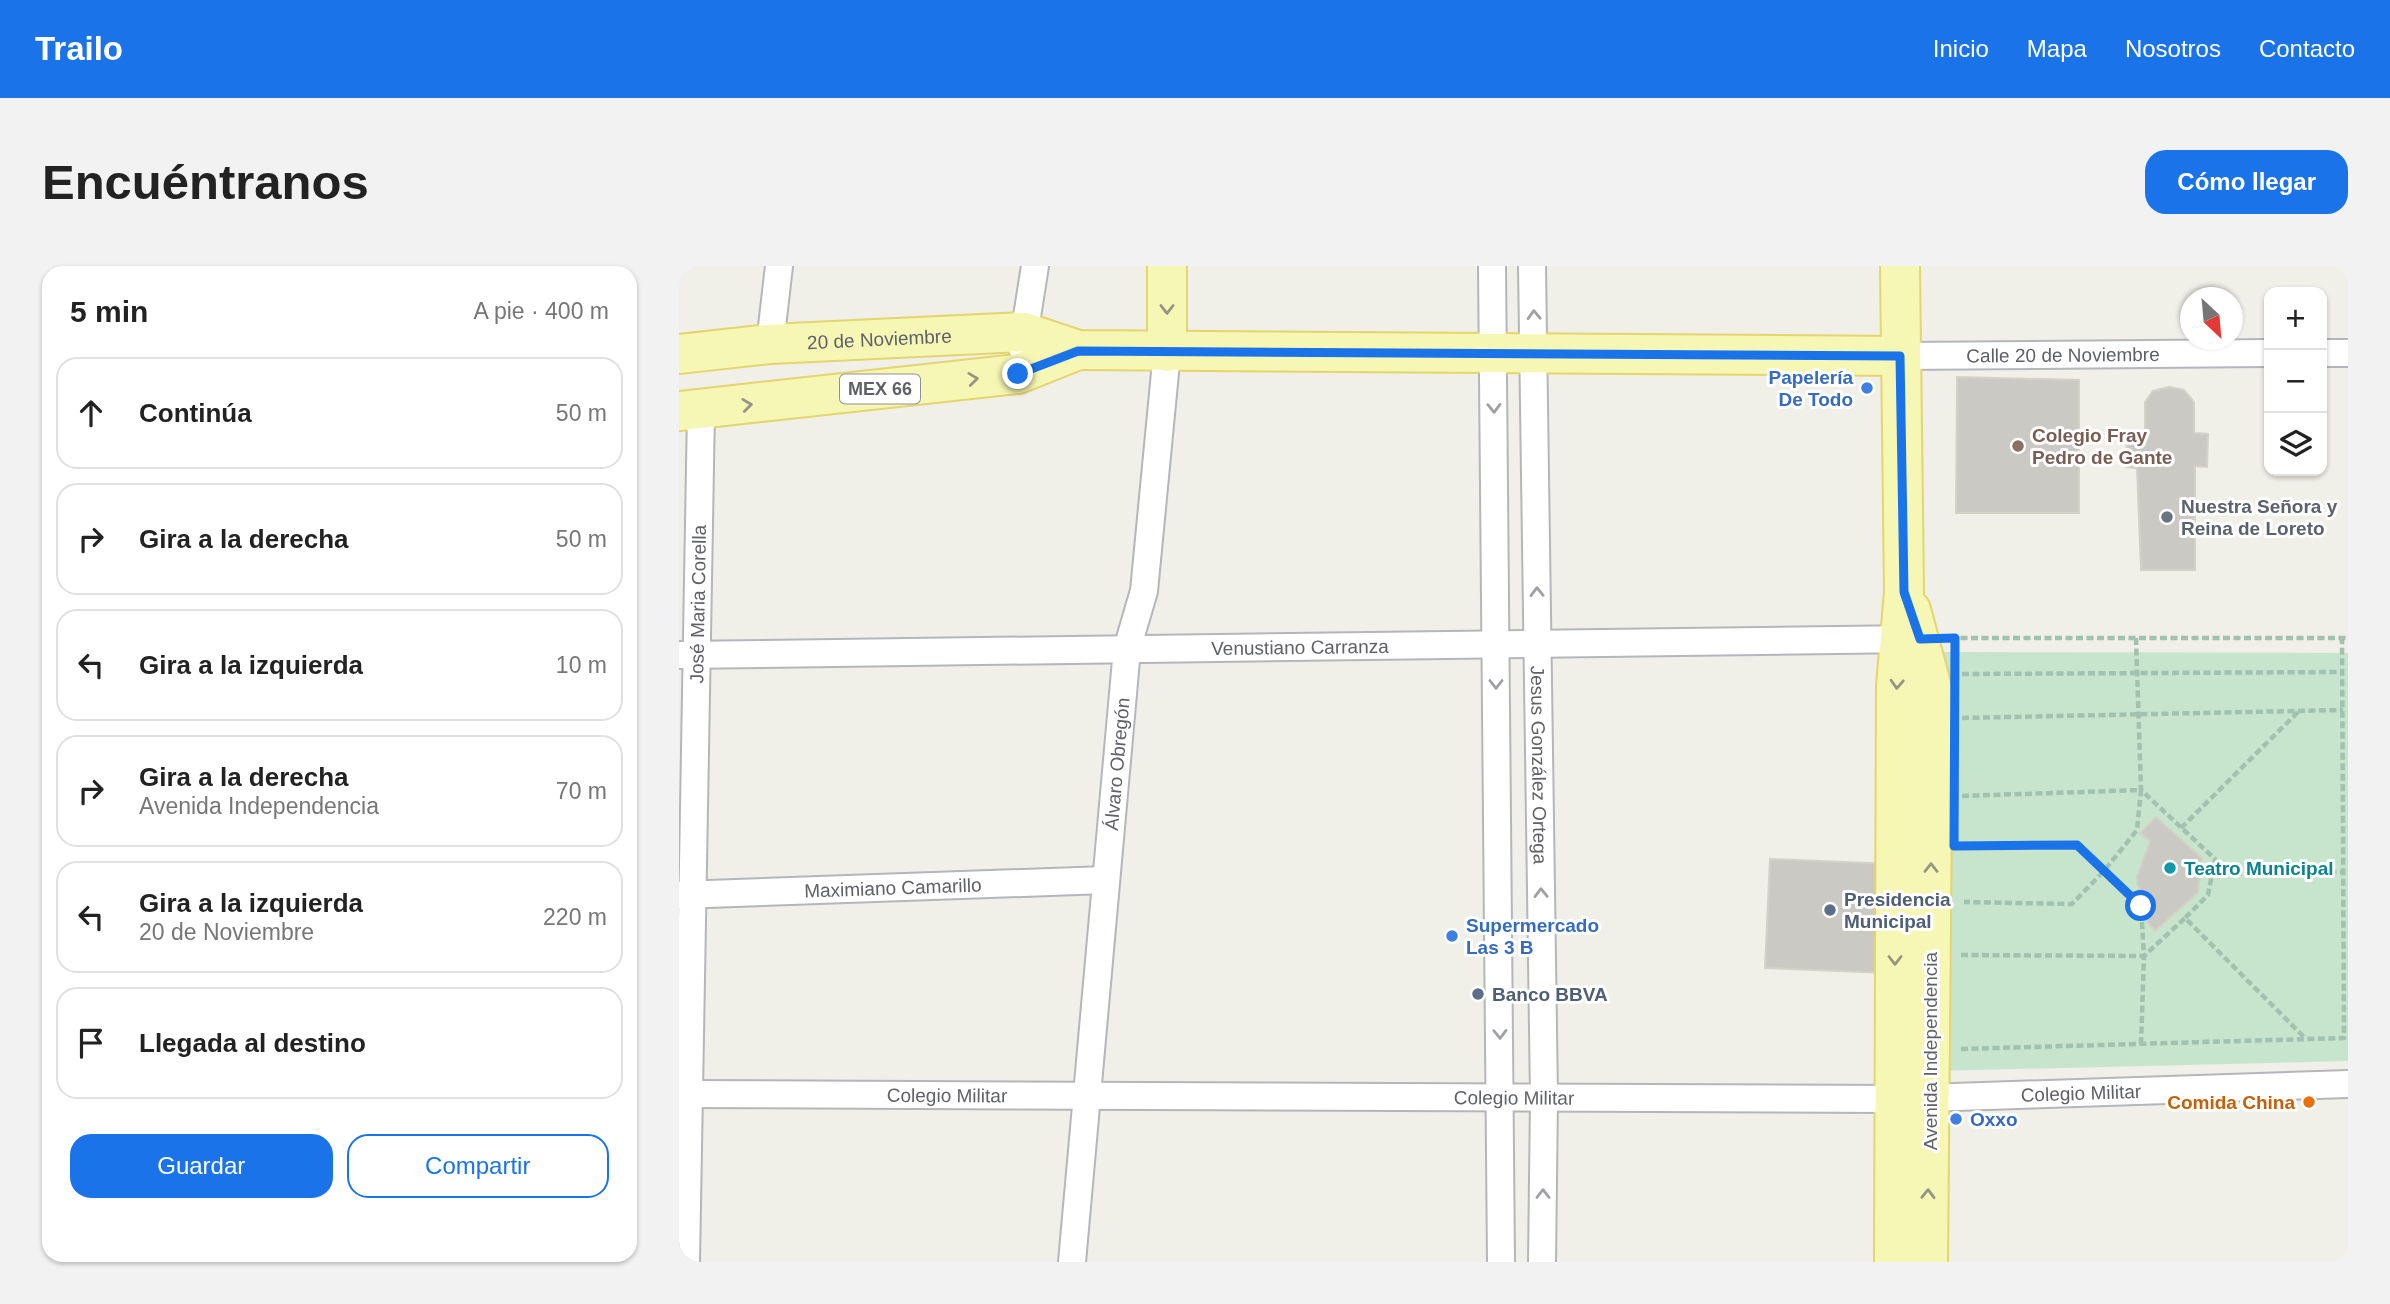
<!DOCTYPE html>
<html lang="es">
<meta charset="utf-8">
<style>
body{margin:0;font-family:Arial,sans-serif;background:#f2f2f2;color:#222}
.controls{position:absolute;right:21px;top:21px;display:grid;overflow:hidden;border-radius:14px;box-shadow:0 2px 5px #0004}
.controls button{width:63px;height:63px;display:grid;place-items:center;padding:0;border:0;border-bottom:2px solid #e0e0e0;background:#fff;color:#222;font:35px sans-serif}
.compass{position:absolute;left:1501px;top:21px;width:63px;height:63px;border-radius:50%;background:#fff;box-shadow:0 2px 5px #0004;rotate:154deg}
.stop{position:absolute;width:21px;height:21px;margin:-16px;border:5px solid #1a73e8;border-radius:50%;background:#fff}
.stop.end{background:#1a73e8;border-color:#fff;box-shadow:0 2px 7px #0008}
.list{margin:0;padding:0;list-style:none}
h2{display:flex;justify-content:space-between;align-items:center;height:91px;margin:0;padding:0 28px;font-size:30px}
h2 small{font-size:23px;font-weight:400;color:#767676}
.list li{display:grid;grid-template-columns:46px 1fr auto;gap:21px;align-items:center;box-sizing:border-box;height:112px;margin:0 14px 14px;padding:0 14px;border:2px solid #e0e0e0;border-radius:21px}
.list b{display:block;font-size:26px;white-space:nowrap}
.list p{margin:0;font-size:23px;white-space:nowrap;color:#767676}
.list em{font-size:23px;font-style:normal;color:#767676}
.actions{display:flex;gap:14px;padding:21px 28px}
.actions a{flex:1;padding:16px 0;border:2px solid #1a73e8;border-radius:21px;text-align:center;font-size:24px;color:#1a73e8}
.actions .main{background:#1a73e8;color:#fff}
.icon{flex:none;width:38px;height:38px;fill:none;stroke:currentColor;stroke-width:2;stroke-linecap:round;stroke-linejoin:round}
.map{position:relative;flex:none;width:1669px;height:996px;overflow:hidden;border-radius:21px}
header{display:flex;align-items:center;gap:42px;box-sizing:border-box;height:98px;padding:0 35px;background:#1a73e8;color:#fff}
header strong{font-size:33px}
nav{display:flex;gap:38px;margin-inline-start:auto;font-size:24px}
.intro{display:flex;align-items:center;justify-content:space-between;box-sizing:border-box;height:168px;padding:0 42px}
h1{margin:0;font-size:49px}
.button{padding:18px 32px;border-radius:21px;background:#1a73e8;color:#fff;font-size:24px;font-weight:700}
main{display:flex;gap:42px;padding:0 42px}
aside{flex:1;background:#fff;border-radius:21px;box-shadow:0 2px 5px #0004}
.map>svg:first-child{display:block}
</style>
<header>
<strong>Trailo</strong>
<nav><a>Inicio</a><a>Mapa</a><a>Nosotros</a><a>Contacto</a></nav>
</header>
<div class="intro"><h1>Encuéntranos</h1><a class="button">Cómo llegar</a></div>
<main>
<aside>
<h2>5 min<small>A pie · 400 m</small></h2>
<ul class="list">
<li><svg class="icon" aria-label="ahead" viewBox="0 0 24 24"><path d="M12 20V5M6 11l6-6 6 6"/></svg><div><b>Continúa</b></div><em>50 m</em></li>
<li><svg class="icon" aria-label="right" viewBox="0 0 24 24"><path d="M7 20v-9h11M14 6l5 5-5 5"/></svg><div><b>Gira a la derecha</b></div><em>50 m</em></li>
<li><svg class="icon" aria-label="left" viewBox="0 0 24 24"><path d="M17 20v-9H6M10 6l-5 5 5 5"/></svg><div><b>Gira a la izquierda</b></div><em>10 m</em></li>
<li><svg class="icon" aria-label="right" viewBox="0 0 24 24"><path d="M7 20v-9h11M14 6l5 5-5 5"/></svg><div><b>Gira a la derecha</b><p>Avenida Independencia</p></div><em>70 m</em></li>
<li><svg class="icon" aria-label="left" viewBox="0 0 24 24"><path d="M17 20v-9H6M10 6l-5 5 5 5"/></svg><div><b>Gira a la izquierda</b><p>20 de Noviembre</p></div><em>220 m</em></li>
<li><svg class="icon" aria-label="arrive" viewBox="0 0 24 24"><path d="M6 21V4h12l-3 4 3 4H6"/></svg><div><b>Llegada al destino</b></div></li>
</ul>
<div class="actions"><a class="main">Guardar</a><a>Compartir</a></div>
</aside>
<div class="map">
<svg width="1669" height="996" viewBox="0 0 1669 996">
<rect width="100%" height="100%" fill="#f0efe8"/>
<!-- green -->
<polygon fill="#c7e4cc" points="1261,386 1669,387 1669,795 1257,805"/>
<!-- building -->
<g fill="#cbc9c4" stroke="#d4d2c7" stroke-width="2">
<polygon points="1278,111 1400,114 1400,247 1277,247"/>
<polygon points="1490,121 1505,124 1515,136 1515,167 1529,168 1528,201 1516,200 1516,304 1462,304 1458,202 1447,201 1448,165 1466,166 1466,136 1474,125"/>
<polygon points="1477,551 1523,592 1519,626 1476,665 1465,652 1469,643 1458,617 1458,611 1471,575 1461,567"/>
<polygon points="1091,593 1213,598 1208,707 1086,702"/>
</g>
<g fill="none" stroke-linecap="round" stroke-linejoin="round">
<defs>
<g id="minor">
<polyline points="813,0 822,996"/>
<path id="s1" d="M 853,0 L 865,832 L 863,996"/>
<polyline points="91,78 100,0"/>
<polyline points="343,82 356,0"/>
<polyline points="1643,87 1669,87"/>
<path id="s2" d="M 1221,90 L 1590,87"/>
<path id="s3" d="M 0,389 L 1237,373"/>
<path id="s4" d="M 0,629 L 427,614"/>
<path id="s5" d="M 0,828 L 1215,833 L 1669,818"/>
<path id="s6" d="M 7,996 L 22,144"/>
<path id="s7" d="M 393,996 L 448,383 L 465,325 L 488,86"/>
</g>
<g id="primary">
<polyline points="488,0 488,86"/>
<path id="s8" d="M 0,88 L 91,78 L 345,66 L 399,84 L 1221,90"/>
<polyline points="0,145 339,108 399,84"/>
<polyline points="1232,344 1254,426 1249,996"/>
<polyline points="1215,996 1217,420 1225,326 1221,0"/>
</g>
</defs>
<!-- minor casing -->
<use href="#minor" stroke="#b5b6bb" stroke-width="30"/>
<!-- primary casing -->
<use href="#primary" stroke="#e4d56d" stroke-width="42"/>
<!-- path -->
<g stroke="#a0c2af" stroke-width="4.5" stroke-dasharray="7 3.5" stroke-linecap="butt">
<polyline points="1271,372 1669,372"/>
<polyline points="1457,372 1462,524 1536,593 1529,629 1506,652"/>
<polyline points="1283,408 1663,406"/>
<polyline points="1283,452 1664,444"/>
<polyline points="1283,530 1462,524 1458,564 1425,605 1393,638 1285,636"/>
<polyline points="1502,562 1619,446"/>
<polyline points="1535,608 1664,606"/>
<polyline points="1282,689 1465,690 1462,641 1398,579 1284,580"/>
<polyline points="1462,778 1465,690 1506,652 1626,772"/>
<polyline points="1282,783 1665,772 1663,372"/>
</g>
<!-- minor -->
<use href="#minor" stroke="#fff" stroke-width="26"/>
<!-- primary -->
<use href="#primary" stroke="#f7f7b5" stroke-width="38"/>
</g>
<!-- one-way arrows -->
<defs><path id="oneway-chevron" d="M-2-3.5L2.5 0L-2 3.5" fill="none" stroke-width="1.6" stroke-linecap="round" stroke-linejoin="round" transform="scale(1.75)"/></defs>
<g stroke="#949682">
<use href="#oneway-chevron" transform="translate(488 43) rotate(90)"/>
<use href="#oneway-chevron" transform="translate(294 113) rotate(-7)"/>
<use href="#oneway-chevron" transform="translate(68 139) rotate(-7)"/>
<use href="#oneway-chevron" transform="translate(1218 418) rotate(93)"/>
<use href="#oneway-chevron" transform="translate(1252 602) rotate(-90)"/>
<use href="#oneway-chevron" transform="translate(1216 694) rotate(90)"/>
<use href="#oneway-chevron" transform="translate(1249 928) rotate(-89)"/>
</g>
<g stroke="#9fa0a3">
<use href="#oneway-chevron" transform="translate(855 49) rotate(-92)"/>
<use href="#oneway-chevron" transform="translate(815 142) rotate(89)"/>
<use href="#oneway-chevron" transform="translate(858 326) rotate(-91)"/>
<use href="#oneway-chevron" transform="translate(817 418) rotate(90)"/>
<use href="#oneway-chevron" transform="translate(862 627) rotate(-91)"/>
<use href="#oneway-chevron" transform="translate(821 768) rotate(89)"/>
<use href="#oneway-chevron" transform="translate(864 928) rotate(-90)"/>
</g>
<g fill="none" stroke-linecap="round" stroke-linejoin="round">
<!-- route -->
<polyline stroke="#1a73e8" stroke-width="9" points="339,108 399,85 1221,90 1225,326 1241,373 1276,372 1275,580 1398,579 1462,640"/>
</g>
<!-- markers -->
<g fill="#3f7fe0" stroke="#fff" stroke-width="2.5">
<circle cx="1188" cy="122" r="7"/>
<circle cx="773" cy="670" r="7"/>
<circle cx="1277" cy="853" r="7"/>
</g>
<circle fill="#8d6e63" stroke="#fff" stroke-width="2.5" cx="1339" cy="180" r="7"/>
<circle fill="#6b7280" stroke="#fff" stroke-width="2.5" cx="1488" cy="251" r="7"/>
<circle fill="#0f9aa8" stroke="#fff" stroke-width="2.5" cx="1491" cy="602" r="7"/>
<g fill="#5c6f8a" stroke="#fff" stroke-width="2.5">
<circle cx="1151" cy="644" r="7"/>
<circle cx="799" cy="728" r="7"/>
</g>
<circle fill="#e8710a" stroke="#fff" stroke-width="2.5" cx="1630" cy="836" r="7"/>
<g text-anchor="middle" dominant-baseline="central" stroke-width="6" stroke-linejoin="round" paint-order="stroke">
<!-- shield labels -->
<rect fill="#fff" stroke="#8f9094" stroke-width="2" x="161" y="108.5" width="80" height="29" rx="5"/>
<g font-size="18" font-weight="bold" fill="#5f6166">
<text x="201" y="123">MEX 66</text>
</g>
<!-- street labels -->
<g font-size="19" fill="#5f6166" stroke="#fff">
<text stroke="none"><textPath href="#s8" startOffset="201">20 de Noviembre</textPath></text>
<text stroke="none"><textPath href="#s2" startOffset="163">Calle 20 de Noviembre</textPath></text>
<text stroke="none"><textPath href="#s6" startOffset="658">José Maria Corella</textPath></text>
<text stroke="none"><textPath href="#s3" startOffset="621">Venustiano Carranza</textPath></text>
<text stroke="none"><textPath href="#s7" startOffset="500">Álvaro Obregón</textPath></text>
<text stroke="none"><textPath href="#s1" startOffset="499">Jesus González Ortega</textPath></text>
<text stroke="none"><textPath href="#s4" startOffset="214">Maximiano Camarillo</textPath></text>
<text transform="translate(1251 785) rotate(-90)">Avenida Independencia</text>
<text stroke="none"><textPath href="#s5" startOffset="1402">Colegio Militar</textPath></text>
<text stroke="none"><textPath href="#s5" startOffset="268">Colegio Militar</textPath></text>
<text stroke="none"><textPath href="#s5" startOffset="835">Colegio Militar</textPath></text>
</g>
<!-- shop labels -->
<g font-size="19" font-weight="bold" fill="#366cbe" stroke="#fff" text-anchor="start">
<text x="1174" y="111" text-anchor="end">Papelería<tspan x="1174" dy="22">De Todo</tspan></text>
<text x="787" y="659">Supermercado<tspan x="787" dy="22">Las 3 B</tspan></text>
<text x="1291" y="853">Oxxo</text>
</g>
<!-- education labels -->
<g font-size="19" font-weight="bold" fill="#785e54" stroke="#fff" text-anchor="start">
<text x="1353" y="169">Colegio Fray<tspan x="1353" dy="22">Pedro de Gante</tspan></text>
</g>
<!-- worship labels -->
<g font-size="19" font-weight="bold" fill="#5b616d" stroke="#fff" text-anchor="start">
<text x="1502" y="240">Nuestra Señora y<tspan x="1502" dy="22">Reina de Loreto</tspan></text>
</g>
<!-- culture labels -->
<g font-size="19" font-weight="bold" fill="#0d838f" stroke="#fff" text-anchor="start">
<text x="1505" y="602">Teatro Municipal</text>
</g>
<!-- service labels -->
<g font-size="19" font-weight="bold" fill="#4e5e75" stroke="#fff" text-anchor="start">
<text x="1165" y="633">Presidencia<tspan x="1165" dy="22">Municipal</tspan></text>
<text x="813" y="728">Banco BBVA</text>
</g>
<!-- food labels -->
<g font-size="19" font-weight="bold" fill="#c56008" stroke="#fff" text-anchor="end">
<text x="1616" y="836">Comida China</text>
</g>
</g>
</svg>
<div class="controls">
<button>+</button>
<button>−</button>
<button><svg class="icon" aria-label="layers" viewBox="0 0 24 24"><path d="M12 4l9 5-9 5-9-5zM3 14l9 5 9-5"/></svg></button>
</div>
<svg class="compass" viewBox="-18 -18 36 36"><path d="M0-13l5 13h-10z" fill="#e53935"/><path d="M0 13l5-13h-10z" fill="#767676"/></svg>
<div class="stop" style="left:1462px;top:640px"></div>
<div class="stop end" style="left:339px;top:108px"></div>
</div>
</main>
